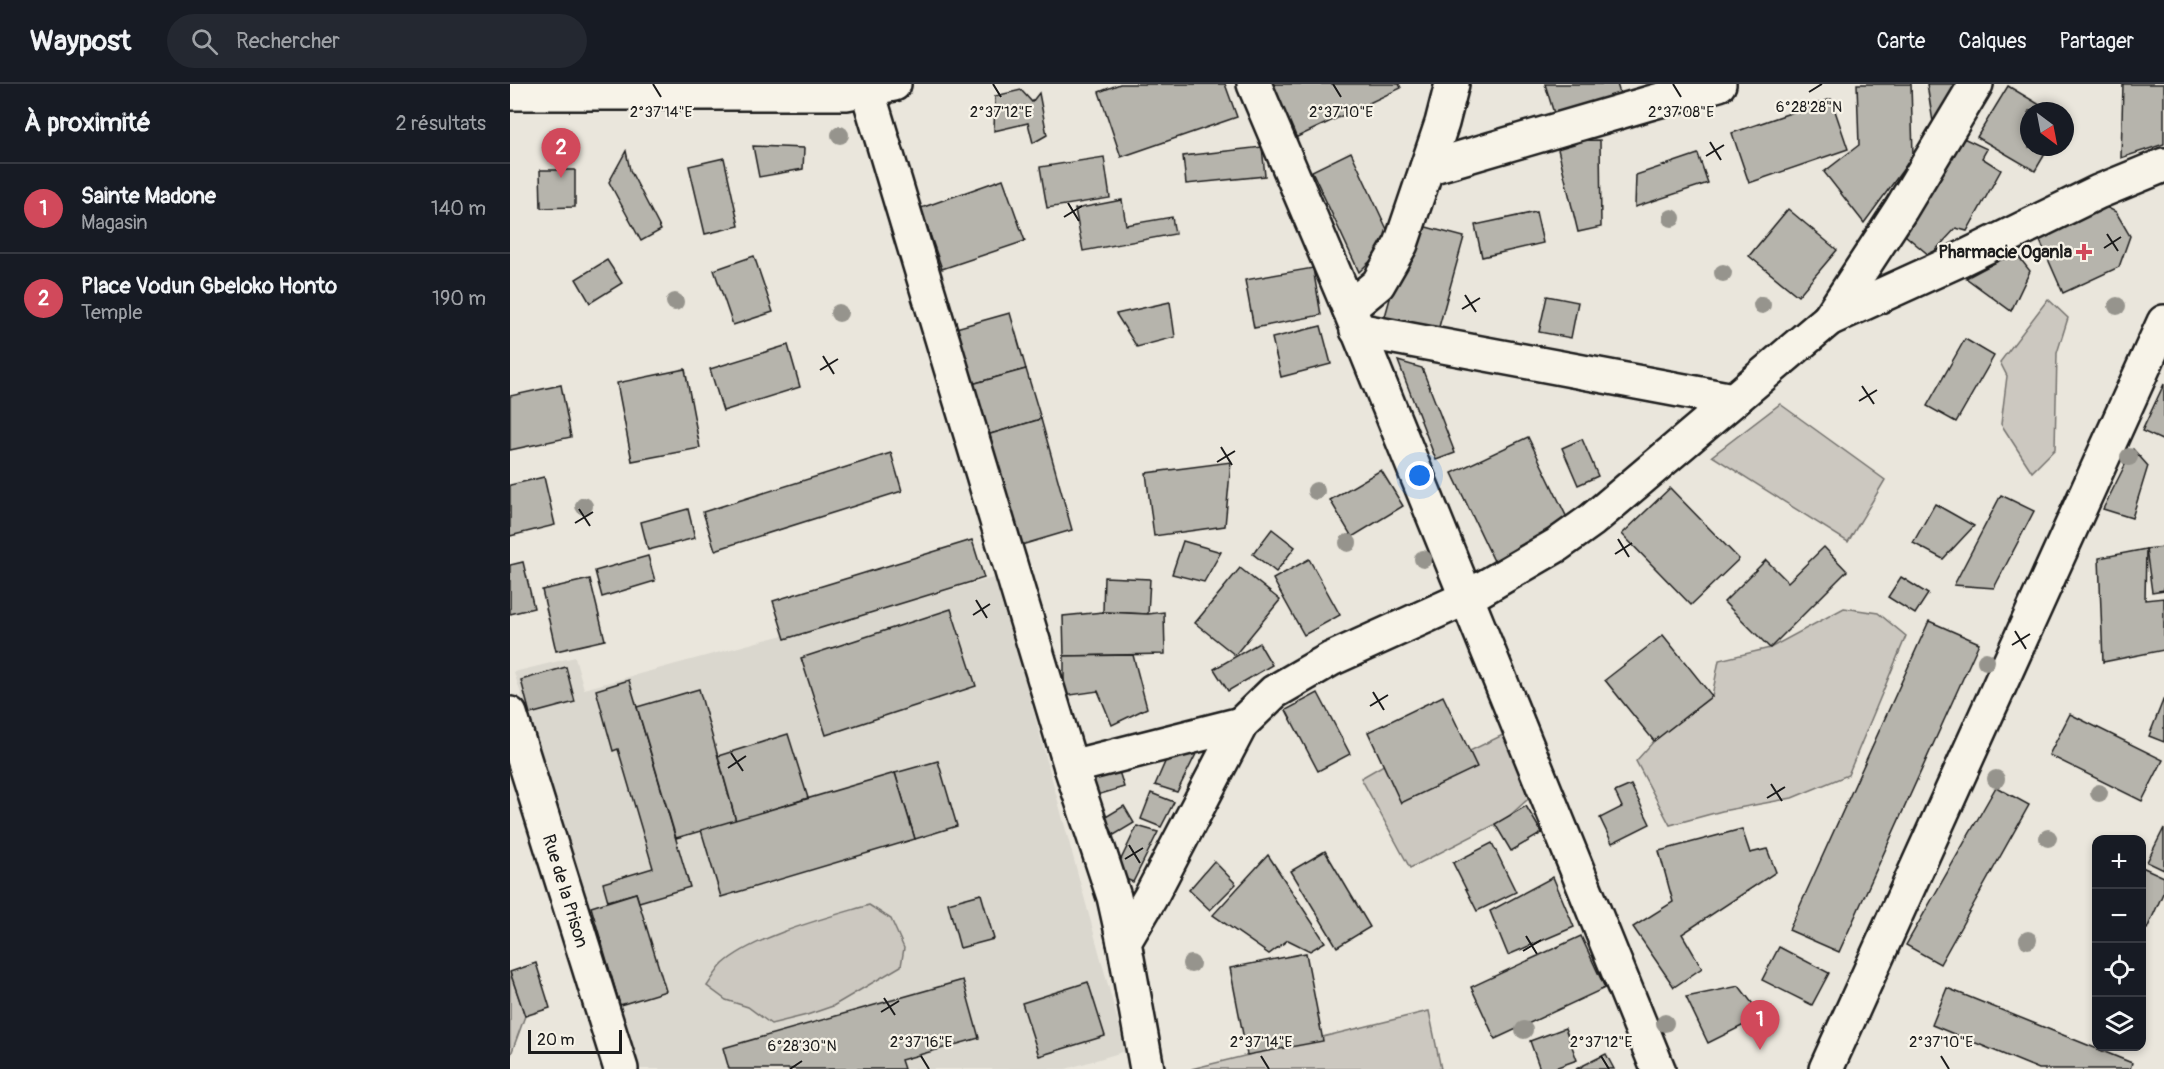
<!DOCTYPE html>
<html lang="fr">
<meta charset="utf-8">
<style>
body{margin:0;font-family:Pangolin,sans-serif;background:#242831;color:#f1f3f6}
.controls{position:absolute;right:18px;bottom:18px;display:grid;overflow:hidden;border-radius:12px;box-shadow:0 3px 9px #0003}
.controls button{width:54px;height:54px;display:grid;place-items:center;padding:0;border:0;border-bottom:2px solid #363941;background:#171b24;color:#f1f3f6;font:30px sans-serif}
.compass{position:absolute;left:1510px;top:18px;width:54px;height:54px;border-radius:50%;background:#171b24;box-shadow:0 3px 9px #0003;rotate:148deg}
.scale{position:absolute;left:18px;bottom:15px;width:94px;box-sizing:border-box;padding-left:6px;border:3px solid #1c1c1c;border-top:0;font-size:16px;line-height:21px;white-space:nowrap;color:#1c1c1c;-webkit-text-stroke:4px #f7f3e8;paint-order:stroke}
.you{position:absolute;left:910px;top:392px;width:21px;height:21px;margin:-15px;border:4px solid #fff;border-radius:50%;background:#1a73e8;box-shadow:0 0 0 9px #1a73e833}
.badge{display:grid;place-items:center;width:39px;height:39px;border-radius:50%;background:#d1495b;color:#fff;font-size:20px;font-weight:700}
.pin{position:absolute;translate:-50% -50px;filter:drop-shadow(0 2px 3px #0008)}
.pin::after{content:'';position:absolute;top:32px;width:21px;height:18px;background:inherit;clip-path:polygon(0 0,100% 0,50% 100%)}
.list{margin:0;padding:0;list-style:none}
h2{display:flex;justify-content:space-between;align-items:center;height:78px;margin:0;padding:0 24px;font-size:26px}
h2 small{font-size:20px;font-weight:400;color:#9ea1a6}
.list li{display:grid;grid-template-columns:39px 1fr auto;gap:18px;align-items:center;box-sizing:border-box;height:90px;padding:0 24px;border-top:2px solid #363941}
.list b{display:block;font-size:22px;white-space:nowrap}
.list p{margin:0;font-size:20px;white-space:nowrap;color:#9ea1a6}
.list em{font-size:20px;font-style:normal;color:#9ea1a6}
.icon{flex:none;width:33px;height:33px;fill:none;stroke:currentColor;stroke-width:2;stroke-linecap:round;stroke-linejoin:round}
.map{position:relative;flex:none;width:1654px;height:985px;overflow:hidden}
header{display:flex;align-items:center;gap:36px;box-sizing:border-box;height:84px;padding:0 30px;background:#171b24;border-bottom:2px solid #363941}
header strong{font-size:28px}
nav{display:flex;gap:33px;margin-inline-start:auto;font-size:21px}
.search{width:420px;height:54px;background:#242831;display:flex;align-items:center;gap:15px;box-sizing:border-box;padding:0 21px;border-radius:33px;color:#9ea1a6;font-size:22px}
main{display:flex}
aside{flex:1;background:#171b24}
.map>svg:first-child{display:block}
</style>
<header>
<strong>Waypost</strong>
<div class="search"><svg class="icon" aria-label="search" viewBox="0 0 24 24"><circle cx="10" cy="10" r="6"/><path d="M15 15l6 6"/></svg>Rechercher</div>
<nav><a>Carte</a><a>Calques</a><a>Partager</a></nav>
</header>
<main>
<aside>
<h2>À proximité<small>2 résultats</small></h2>
<ul class="list">
<li><span class="badge">1</span><div><b>Sainte Madone</b><p>Magasin</p></div><em>140 m</em></li>
<li><span class="badge">2</span><div><b>Place Vodun Gbeloko Honto</b><p>Temple</p></div><em>190 m</em></li>
</ul>
</aside>
<div class="map">
<svg width="1654" height="985" viewBox="0 0 1654 985">
<rect width="100%" height="100%" fill="#eae6dc"/>
<filter id="ink" filterUnits="userSpaceOnUse"><feTurbulence type="fractalNoise" baseFrequency=".0167" numOctaves="2"/><feDisplacementMap in="SourceGraphic" scale="12" xChannelSelector="R" yChannelSelector="G"/><feConvolveMatrix kernelMatrix="1 2 1 2 8 2 1 2 1" color-interpolation-filters="sRGB"/></filter>
<g filter="url(#ink)">
<!-- built -->
<polygon fill="#dad7ce" points="487,493 616,967 556,985 130,985 4,588 65,573 74,605"/>
<!-- grass -->
<g fill="#ccc8c0" stroke="#74726e" stroke-width="1.5">
<polygon points="1538,215 1558,234 1547,269 1545,365 1522,388 1491,340 1497,292 1490,278"/>
<polygon points="1270,320 1375,396 1338,458 1202,372"/>
<polygon points="1334,524 1368,529 1396,552 1338,691 1282,714 1212,727 1160,741 1126,677 1144,657 1202,612 1209,576 1260,564"/>
<polygon points="1001,647 1027,707 996,735 900,784 851,694 877,679 933,680"/>
<path d="M 359,821 L 381,835 L 394,864 L 391,882 L 323,922 L 297,931 L 261,940 L 238,923 L 216,916 L 197,902 C 202,895 207,886 213,880 C 244,852 319,833 359,821 Z"/>
<polygon points="0,888 15,932 0,973"/>
<polygon points="919,927 931,985 681,985"/>
</g>
<!-- building -->
<g fill="#b6b4ac" stroke="#1c1c1c" stroke-width="1.5">
<polygon points="610,0 715,0 727,33 611,73 589,8"/>
<polygon points="757,0 889,0 891,4 783,55"/>
<polygon points="1035,0 1107,0 1112,16 1046,36"/>
<polygon points="1347,0 1401,0 1403,72 1354,139 1314,88 1349,61"/>
<polygon points="1417,0 1447,0 1423,38"/>
<polygon points="1613,0 1654,0 1654,60 1611,74"/>
<polygon points="1498,2 1540,27 1519,27 1519,63 1539,63 1525,87 1467,53"/>
<polygon points="511,6 522,18 529,9 537,51 523,59 518,39 484,47 485,12"/>
<polygon points="1321,15 1338,65 1239,99 1222,49"/>
<polygon points="1449,52 1477,65 1472,74 1491,86 1457,147 1446,144 1420,172 1395,151"/>
<polygon points="1090,56 1091,143 1068,148 1046,57"/>
<polygon points="243,62 294,64 293,85 249,93"/>
<polygon points="752,63 755,92 676,100 673,72"/>
<polygon points="116,67 120,86 151,146 131,157 99,98"/>
<polygon points="841,68 882,156 849,188 802,87"/>
<polygon points="1188,70 1198,99 1125,123 1126,91"/>
<polygon points="594,73 600,114 537,124 530,83"/>
<polygon points="214,74 229,142 195,150 179,82"/>
<polygon points="30,86 65,86 65,123 31,124"/>
<polygon points="493,95 515,157 432,185 411,124"/>
<polygon points="612,116 616,141 662,133 665,150 573,167 565,125"/>
<polygon points="1588,119 1606,128 1620,152 1609,183 1553,209 1527,150"/>
<polygon points="1278,125 1327,166 1288,212 1239,172"/>
<polygon points="1026,128 1033,159 972,173 965,141"/>
<polygon points="901,139 954,153 927,250 874,236"/>
<polygon points="1505,168 1520,187 1501,227 1456,194"/>
<polygon points="244,172 263,228 223,241 204,186"/>
<polygon points="97,176 112,199 80,219 66,195"/>
<polygon points="803,184 811,231 744,244 735,196"/>
<polygon points="1037,212 1068,218 1061,254 1029,248"/>
<polygon points="660,218 665,253 627,263 606,230"/>
<polygon points="500,229 516,285 462,300 446,244"/>
<polygon points="811,242 821,280 771,293 762,254"/>
<polygon points="1455,255 1484,272 1446,338 1417,322"/>
<polygon points="278,261 290,303 213,327 200,285"/>
<polygon points="888,277 912,284 945,369 926,376"/>
<polygon points="175,285 190,364 122,377 107,299"/>
<polygon points="516,285 531,335 477,351 462,300"/>
<polygon points="1654,300 1654,357 1632,347"/>
<polygon points="51,301 61,353 0,366 0,312"/>
<polygon points="531,335 562,446 508,462 477,351"/>
<polygon points="1018,353 1060,440 984,477 942,389"/>
<polygon points="1072,355 1088,392 1068,401 1052,364"/>
<polygon points="1623,365 1638,382 1622,434 1593,425"/>
<polygon points="381,369 392,407 205,466 193,428"/>
<polygon points="721,378 715,442 644,452 636,389"/>
<polygon points="871,386 893,422 842,453 820,416"/>
<polygon points="34,393 45,441 0,452 0,401"/>
<polygon points="1160,404 1229,475 1181,521 1112,450"/>
<polygon points="1491,411 1524,427 1484,504 1444,501"/>
<polygon points="1425,420 1464,442 1433,475 1403,459"/>
<polygon points="178,425 185,454 138,466 131,438"/>
<polygon points="762,445 785,463 766,488 743,470"/>
<polygon points="462,456 474,494 275,555 263,517"/>
<polygon points="673,457 711,468 694,498 662,490"/>
<polygon points="1314,463 1337,487 1260,564 1214,518 1256,476 1278,498"/>
<polygon points="1654,463 1654,506 1642,508 1636,465"/>
<polygon points="1636,465 1635,516 1654,514 1654,566 1593,578 1589,474"/>
<polygon points="138,472 145,497 92,513 85,487"/>
<polygon points="799,475 830,531 794,551 763,495"/>
<polygon points="13,478 24,524 0,530 0,481"/>
<polygon points="730,484 770,516 725,571 685,539"/>
<polygon points="594,493 640,495 638,530 593,528"/>
<polygon points="1391,493 1418,510 1405,530 1378,513"/>
<polygon points="80,495 95,556 46,567 32,506"/>
<polygon points="441,525 466,602 316,651 291,574"/>
<polygon points="593,528 638,530 654,528 655,570 554,572 553,532"/>
<polygon points="1419,537 1469,559 1329,868 1279,846"/>
<polygon points="1153,551 1202,612 1144,657 1095,596"/>
<polygon points="749,559 762,581 718,607 704,585"/>
<polygon points="623,571 637,624 602,641 588,607 554,612 554,572"/>
<polygon points="56,583 65,618 20,630 11,596"/>
<polygon points="119,596 180,803 129,818 126,809 98,817 93,799 143,784 108,665 103,667 86,606"/>
<polygon points="189,605 226,737 166,754 127,623"/>
<polygon points="808,609 840,670 808,687 776,626"/>
<polygon points="933,612 967,683 891,719 858,648"/>
<polygon points="1654,614 1654,658 1639,652"/>
<polygon points="1560,630 1653,676 1632,717 1539,671"/>
<polygon points="278,650 298,714 226,737 208,672"/>
<polygon points="682,660 687,668 667,708 645,701 659,669"/>
<polygon points="428,677 447,742 405,755 385,689"/>
<polygon points="607,681 614,703 577,714 570,692"/>
<polygon points="385,689 405,755 211,813 191,746"/>
<polygon points="1121,701 1140,740 1102,759 1090,734 1112,723 1105,708"/>
<polygon points="1486,703 1519,721 1430,880 1396,861"/>
<polygon points="641,709 664,718 651,743 631,735"/>
<polygon points="614,722 624,739 604,751 594,734"/>
<polygon points="1016,722 1032,749 1001,767 985,740"/>
<polygon points="627,742 648,748 623,798 604,790"/>
<polygon points="1654,744 1654,786 1637,778"/>
<polygon points="1232,745 1240,769 1257,765 1266,788 1172,850 1192,884 1164,903 1123,843 1163,818 1149,767"/>
<polygon points="982,759 1006,808 967,827 943,779"/>
<polygon points="815,767 860,843 827,863 781,787"/>
<polygon points="758,771 815,858 800,867 778,856 759,870 703,831"/>
<polygon points="704,777 726,800 700,826 679,806"/>
<polygon points="1632,783 1654,793 1654,807 1637,845 1632,843"/>
<polygon points="1043,793 1064,843 998,871 980,827"/>
<polygon points="126,809 156,907 110,921 81,823"/>
<polygon points="471,810 484,855 450,864 438,819"/>
<polygon points="1071,852 1095,904 985,955 961,903"/>
<polygon points="1269,863 1319,889 1302,921 1252,896"/>
<polygon points="796,869 813,957 737,971 720,884"/>
<polygon points="26,879 40,924 15,932 0,888"/>
<polygon points="453,896 469,954 391,976 394,985 219,985 213,964"/>
<polygon points="578,898 595,952 529,972 512,919"/>
<polygon points="1229,902 1252,932 1198,959 1176,913"/>
<polygon points="1437,904 1622,979 1620,985 1529,985 1422,941"/>
<polygon points="1055,944 1067,976 1042,985 1030,985 1020,957"/>
<polygon points="1096,970 1104,985 1066,985"/>
</g>
<g fill="none" stroke-linecap="round" stroke-linejoin="round">
<defs>
<g id="street">
<polyline points="744,0 839,224 1148,985"/>
<polyline points="357,5 561,683 604,813 614,858"/>
<polyline points="0,9 336,9 384,0"/>
<polyline points="917,84 1143,18 1209,0"/>
<polyline points="839,224 868,200 891,160 932,39 942,0"/>
<polyline points="1319,235 1391,125 1466,0"/>
<polyline points="847,246 1223,316"/>
<polyline points="0,630 111,985"/>
<polyline points="561,683 731,640"/>
<polyline points="637,985 614,858 640,814 731,640 764,608 821,575 956,514 1047,461 1082,436 1319,235 1451,175 1588,108 1654,81"/>
</g>
<polyline id="secondary" points="1316,985 1654,238"/>
</defs>
<!-- street casing -->
<use href="#street" stroke="#1c1c1c" stroke-width="38"/>
<!-- secondary casing -->
<use href="#secondary" stroke="#1c1c1c" stroke-width="38"/>
<!-- street -->
<use href="#street" stroke="#f7f3e8" stroke-width="33"/>
<!-- secondary -->
<use href="#secondary" stroke="#f7f3e8" stroke-width="33"/>
</g>
<!-- trees -->
<g fill="#96948d">
<circle cx="330" cy="51" r="9"/>
<circle cx="1162" cy="134" r="9"/>
<circle cx="1213" cy="189" r="9"/>
<circle cx="165" cy="218" r="9"/>
<circle cx="1252" cy="221" r="9"/>
<circle cx="1607" cy="222" r="9"/>
<circle cx="329" cy="229" r="9"/>
<circle cx="1619" cy="373" r="9"/>
<circle cx="806" cy="407" r="9"/>
<circle cx="74" cy="422" r="9"/>
<circle cx="838" cy="459" r="9"/>
<circle cx="913" cy="475" r="9"/>
<circle cx="1476" cy="577" r="9"/>
<circle cx="1486" cy="695" r="9"/>
<circle cx="1589" cy="709" r="9"/>
<circle cx="1538" cy="754" r="9"/>
<circle cx="1518" cy="856" r="9"/>
<circle cx="681" cy="880" r="9"/>
<circle cx="1155" cy="939" r="9"/>
<circle cx="1014" cy="946" r="9"/>
</g>
</g>
<!-- ticks -->
<path fill="none" stroke="#1c1c1c" stroke-width="2" d="M 143,0 L 151,13M 483,0 L 491,13M 823,0 L 831,13M 1163,0 L 1171,13M 1299,8 L 1312,0M 1200,58 L 1211,76M 1196,72 L 1214,61M 558,119 L 569,137M 554,133 L 572,122M 1597,150 L 1608,167M 1594,164 L 1611,153M 955,211 L 966,228M 952,225 L 970,214M 313,272 L 324,290M 310,286 L 328,275M 1352,302 L 1364,320M 1349,317 L 1367,306M 711,363 L 722,381M 707,378 L 725,367M 69,425 L 80,442M 65,439 L 83,428M 1108,455 L 1119,473M 1105,470 L 1122,459M 466,516 L 477,534M 463,531 L 480,520M 1505,547 L 1516,565M 1502,561 L 1520,550M 863,608 L 874,626M 860,622 L 878,611M 221,669 L 233,687M 218,684 L 236,672M 1261,700 L 1272,717M 1257,714 L 1275,703M 619,761 L 630,779M 615,775 L 633,764M 1016,852 L 1027,870M 1013,867 L 1031,856M 374,914 L 385,931M 371,928 L 389,917M 411,972 L 419,985M 751,972 L 759,985M 1091,972 L 1099,985M 1431,972 L 1439,985M 280,985 L 292,977"/>
<!-- markers -->
<path fill="#d1495b" stroke="#f7f3e8" stroke-width="2" d="M1571 159h6v6h6v6h-6v6h-6v-6h-6v-6h6z"/>
<g text-anchor="middle" dominant-baseline="central" stroke-width="4.5" stroke-linejoin="round" paint-order="stroke">
<!-- poi labels -->
<g font-size="18" font-weight="bold" fill="#1c1c1c" stroke="#f7f3e8" text-anchor="end">
<text x="1562" y="168">Pharmacie Oganla</text>
</g>
<!-- street labels -->
<g font-size="18" fill="#1c1c1c" stroke="#f7f3e8">
<text transform="translate(55 807) rotate(73)">Rue de la Prison</text>
</g>
</g>
<g font-size="15" text-anchor="middle" fill="#1c1c1c" stroke="#f7f3e8" stroke-width="4.5" stroke-linejoin="round" paint-order="stroke">
<text x="1299" y="28">6°28'28"N</text>
<text x="151" y="33">2°37'14"E</text>
<text x="491" y="33">2°37'12"E</text>
<text x="831" y="33">2°37'10"E</text>
<text x="1171" y="33">2°37'08"E</text>
<text x="411" y="963">2°37'16"E</text>
<text x="751" y="963">2°37'14"E</text>
<text x="1091" y="963">2°37'12"E</text>
<text x="1431" y="963">2°37'10"E</text>
<text x="292" y="967">6°28'30"N</text>
</g>
</svg>
<div class="controls">
<button>+</button>
<button>−</button>
<button><svg class="icon" aria-label="locate" viewBox="0 0 24 24"><circle cx="12" cy="12" r="6"/><path d="M12 2v4M12 18v4M2 12h4M18 12h4"/></svg></button>
<button><svg class="icon" aria-label="layers" viewBox="0 0 24 24"><path d="M12 4l9 5-9 5-9-5zM3 14l9 5 9-5"/></svg></button>
</div>
<svg class="compass" viewBox="-18 -18 36 36"><path d="M0-13l5 13h-10z" fill="#e53935"/><path d="M0 13l5-13h-10z" fill="#9ea1a6"/></svg>
<div class="scale">20 m</div>
<div class="you"></div>
<div class="pin badge" style="left:1250px;top:966px">1</div>
<div class="pin badge" style="left:51px;top:94px">2</div>
</div>
</main>
